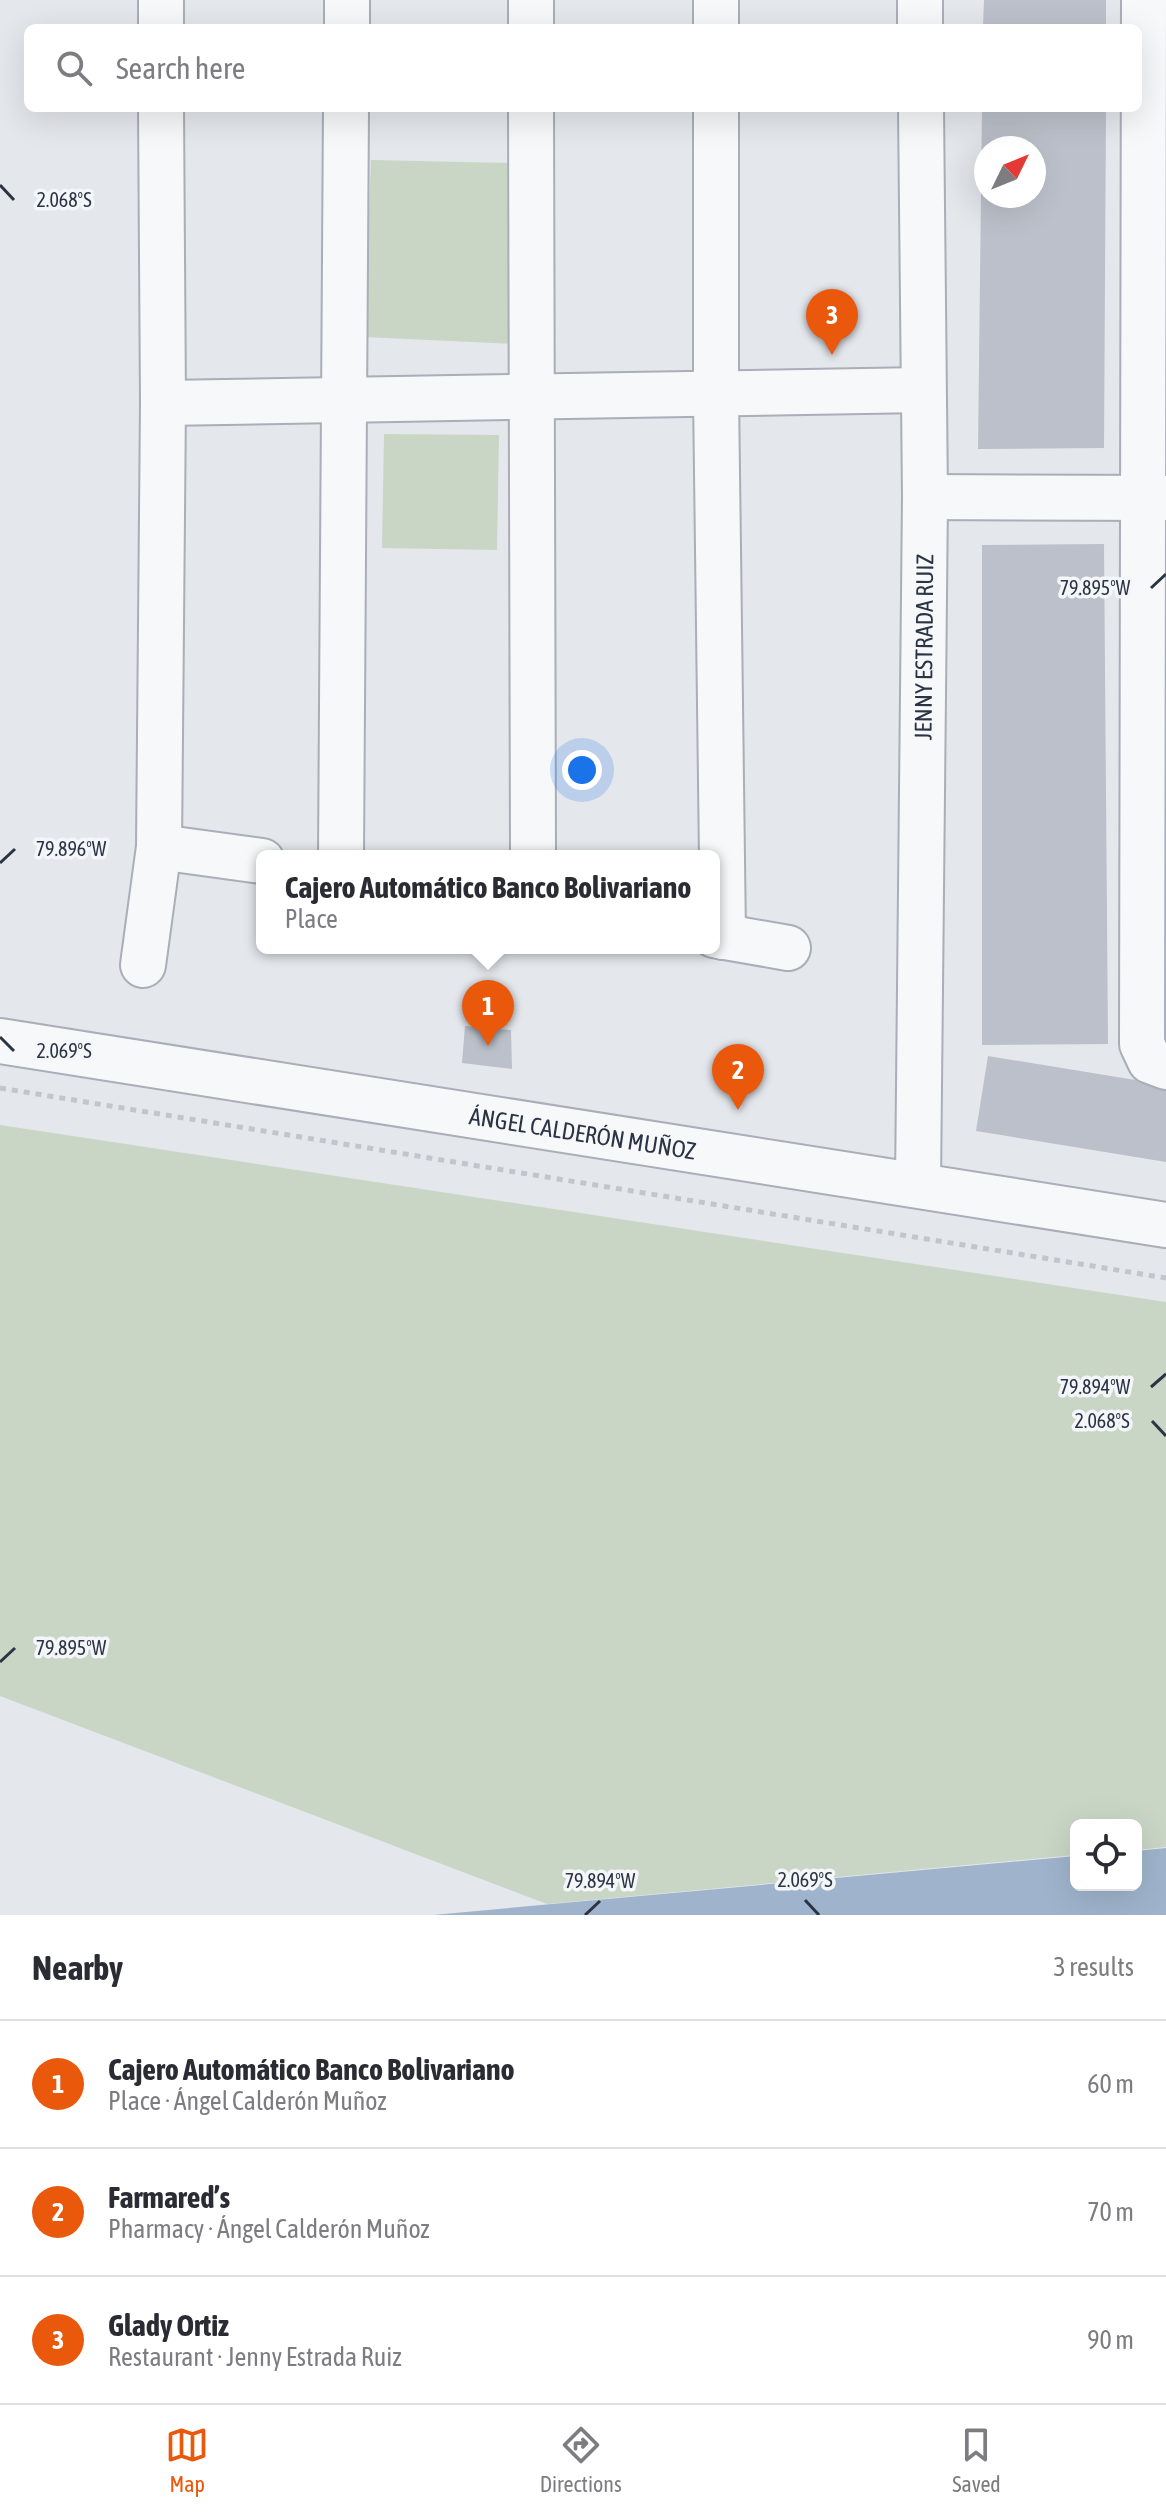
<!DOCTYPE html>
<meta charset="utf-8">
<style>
body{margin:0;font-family:"Asap Condensed",sans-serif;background:#f7f7f7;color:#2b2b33}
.controls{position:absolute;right:24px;bottom:24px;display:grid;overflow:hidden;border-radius:12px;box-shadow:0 8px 32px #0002}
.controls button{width:72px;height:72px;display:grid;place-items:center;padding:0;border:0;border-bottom:2px solid #e1e1e2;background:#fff;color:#2b2b33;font:40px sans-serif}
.compass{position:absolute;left:974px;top:136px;width:72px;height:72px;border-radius:50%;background:#fff;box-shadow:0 8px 32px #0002;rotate:47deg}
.you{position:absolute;left:582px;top:770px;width:28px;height:28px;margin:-20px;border:6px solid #fff;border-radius:50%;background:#1a73e8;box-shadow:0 0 0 12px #1a73e833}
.badge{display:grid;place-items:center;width:52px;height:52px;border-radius:50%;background:#ea580c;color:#fff;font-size:26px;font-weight:700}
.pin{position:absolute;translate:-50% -66px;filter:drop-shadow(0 2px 4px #0008)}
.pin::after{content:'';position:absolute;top:42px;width:28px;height:24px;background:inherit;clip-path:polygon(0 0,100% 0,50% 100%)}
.popup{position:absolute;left:256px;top:850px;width:464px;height:104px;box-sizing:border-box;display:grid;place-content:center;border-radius:12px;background:#fff;filter:drop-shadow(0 2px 6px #0005);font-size:26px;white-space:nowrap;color:#7c7c81}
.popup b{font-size:30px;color:#2b2b33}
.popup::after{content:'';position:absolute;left:50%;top:100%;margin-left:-16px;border:16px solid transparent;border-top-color:#fff}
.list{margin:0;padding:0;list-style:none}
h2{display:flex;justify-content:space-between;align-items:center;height:104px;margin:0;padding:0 32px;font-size:34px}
h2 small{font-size:26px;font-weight:400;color:#7c7c81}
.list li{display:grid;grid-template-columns:52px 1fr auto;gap:24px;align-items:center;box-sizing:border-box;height:128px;padding:0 32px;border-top:2px solid #e1e1e2}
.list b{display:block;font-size:30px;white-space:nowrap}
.list p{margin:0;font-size:26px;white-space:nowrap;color:#7c7c81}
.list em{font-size:26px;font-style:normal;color:#7c7c81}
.icon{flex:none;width:44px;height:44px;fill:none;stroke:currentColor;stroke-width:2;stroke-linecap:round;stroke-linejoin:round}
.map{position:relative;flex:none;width:1166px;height:1915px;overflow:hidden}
.search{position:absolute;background:#fff;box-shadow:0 8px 32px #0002;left:24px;right:24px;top:24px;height:88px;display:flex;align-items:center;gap:20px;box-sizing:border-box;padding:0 28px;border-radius:12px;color:#7c7c81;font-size:30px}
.sheet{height:488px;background:#fff}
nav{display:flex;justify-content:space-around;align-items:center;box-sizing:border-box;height:112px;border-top:2px solid #e1e1e2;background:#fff;font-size:22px;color:#7c7c81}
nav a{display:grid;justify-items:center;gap:4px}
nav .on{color:#ea580c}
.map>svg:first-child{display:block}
</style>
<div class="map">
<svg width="1166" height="1915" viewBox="0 0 1166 1915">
<rect width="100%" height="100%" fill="#e4e7ec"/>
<!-- green -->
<g fill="#c9d6c5">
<polygon points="371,160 512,163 513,344 364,337"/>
<polygon points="384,434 499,435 497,550 382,548"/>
<polygon points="0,1125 1166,1302 1166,1847 1136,1850 1136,1825 1076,1825 1076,1855 547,1904 0,1696"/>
</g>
<!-- water -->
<polygon fill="#9fb4cc" points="1166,1848 1166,1915 433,1915 1076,1856 1076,1885 1136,1885 1136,1851"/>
<!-- building -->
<g fill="#bbc0ca" fill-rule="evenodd">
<polygon points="984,0 1106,0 1106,28 983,28"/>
<path d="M 982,108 L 1106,108 L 1104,448 L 978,449 ZM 986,148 L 1034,148 L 1034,196 L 986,196 Z"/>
<polygon points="1104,544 1108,1044 982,1045 982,545"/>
<polygon points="465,1026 511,1030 512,1069 462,1063"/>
<polygon points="988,1056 1166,1085 1166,1162 976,1131"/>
</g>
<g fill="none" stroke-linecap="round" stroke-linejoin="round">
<defs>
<g id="minor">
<polyline points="161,0 161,28"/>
<polyline points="716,0 716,28"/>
<polyline points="920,0 920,28"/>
<polyline points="1144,0 1142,1044 1150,1061 1166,1067"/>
<polyline points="347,28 347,0"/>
<polyline points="531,28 531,0"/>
<polyline points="531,108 533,856"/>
<polyline points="716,108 716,394 723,937"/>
<polyline points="163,403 923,390"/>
<polyline points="925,497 1166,498"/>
<polyline points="159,847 262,861"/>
<polyline points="341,856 346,108"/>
<polyline points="714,935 788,948"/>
<polyline points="143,965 159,847 163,403 161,108"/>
<path id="s1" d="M 0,1041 L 1166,1225"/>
<path id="s2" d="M 918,1185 L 925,497 L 921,108"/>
</g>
</defs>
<!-- minor casing -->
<use href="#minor" stroke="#a9aeb7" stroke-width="48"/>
<!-- path -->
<polyline stroke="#c2c5cb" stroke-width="5" stroke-dasharray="6 6" stroke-linecap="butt" points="0,1088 1166,1278"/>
<!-- minor -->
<use href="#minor" stroke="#f7f8fa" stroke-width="44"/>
</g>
<!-- ticks -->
<path fill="none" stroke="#2b3445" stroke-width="3" d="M 0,185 L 14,200M 1151,588 L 1166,574M 0,863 L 15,849M 0,1037 L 14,1051M 1151,1387 L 1166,1374M 1152,1421 L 1166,1436M 0,1662 L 15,1648M 805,1900 L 819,1915M 585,1915 L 600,1901"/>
<g text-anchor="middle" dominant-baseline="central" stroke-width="7" stroke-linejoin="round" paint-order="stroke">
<!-- street labels -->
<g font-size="24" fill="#2b3445" stroke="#f4f6f9">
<text stroke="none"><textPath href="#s2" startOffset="538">JENNY ESTRADA RUIZ</textPath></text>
<text stroke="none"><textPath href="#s1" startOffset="590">ÁNGEL CALDERÓN MUÑOZ</textPath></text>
</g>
</g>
<g font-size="20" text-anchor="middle" fill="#2b3445" stroke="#f4f6f9" stroke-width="7" stroke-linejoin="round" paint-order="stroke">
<text x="64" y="207">2.068°S</text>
<text x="1095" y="595">79.895°W</text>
<text x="71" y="856">79.896°W</text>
<text x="64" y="1058">2.069°S</text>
<text x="1095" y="1394">79.894°W</text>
<text x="1102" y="1428">2.068°S</text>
<text x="71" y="1655">79.895°W</text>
<text x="805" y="1887">2.069°S</text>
<text x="600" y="1888">79.894°W</text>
</g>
</svg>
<div class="controls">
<button><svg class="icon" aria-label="locate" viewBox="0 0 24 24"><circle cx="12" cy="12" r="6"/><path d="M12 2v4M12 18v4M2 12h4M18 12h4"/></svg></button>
</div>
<svg class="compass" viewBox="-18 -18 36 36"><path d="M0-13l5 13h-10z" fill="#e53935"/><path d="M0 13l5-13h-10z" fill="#7c7c81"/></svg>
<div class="you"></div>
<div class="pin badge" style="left:488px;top:1046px">1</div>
<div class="popup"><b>Cajero Automático Banco Bolivariano</b>Place</div>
<div class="pin badge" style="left:738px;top:1110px">2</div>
<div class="pin badge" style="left:832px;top:355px">3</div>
<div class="search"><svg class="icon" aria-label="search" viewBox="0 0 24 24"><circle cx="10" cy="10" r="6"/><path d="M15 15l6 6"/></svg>Search here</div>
</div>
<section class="sheet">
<h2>Nearby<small>3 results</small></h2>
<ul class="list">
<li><span class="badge">1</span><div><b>Cajero Automático Banco Bolivariano</b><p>Place · Ángel Calderón Muñoz</p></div><em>60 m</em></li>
<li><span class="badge">2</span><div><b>Farmared’s</b><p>Pharmacy · Ángel Calderón Muñoz</p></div><em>70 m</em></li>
<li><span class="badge">3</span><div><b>Glady Ortiz</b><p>Restaurant · Jenny Estrada Ruiz</p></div><em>90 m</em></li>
</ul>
</section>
<nav>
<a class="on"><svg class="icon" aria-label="map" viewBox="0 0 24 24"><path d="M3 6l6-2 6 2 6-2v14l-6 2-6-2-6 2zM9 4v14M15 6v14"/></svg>Map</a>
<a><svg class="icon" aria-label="directions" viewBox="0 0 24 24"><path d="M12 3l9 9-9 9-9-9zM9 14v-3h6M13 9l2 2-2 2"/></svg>Directions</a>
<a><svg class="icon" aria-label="saved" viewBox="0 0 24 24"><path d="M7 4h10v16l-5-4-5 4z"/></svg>Saved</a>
</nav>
